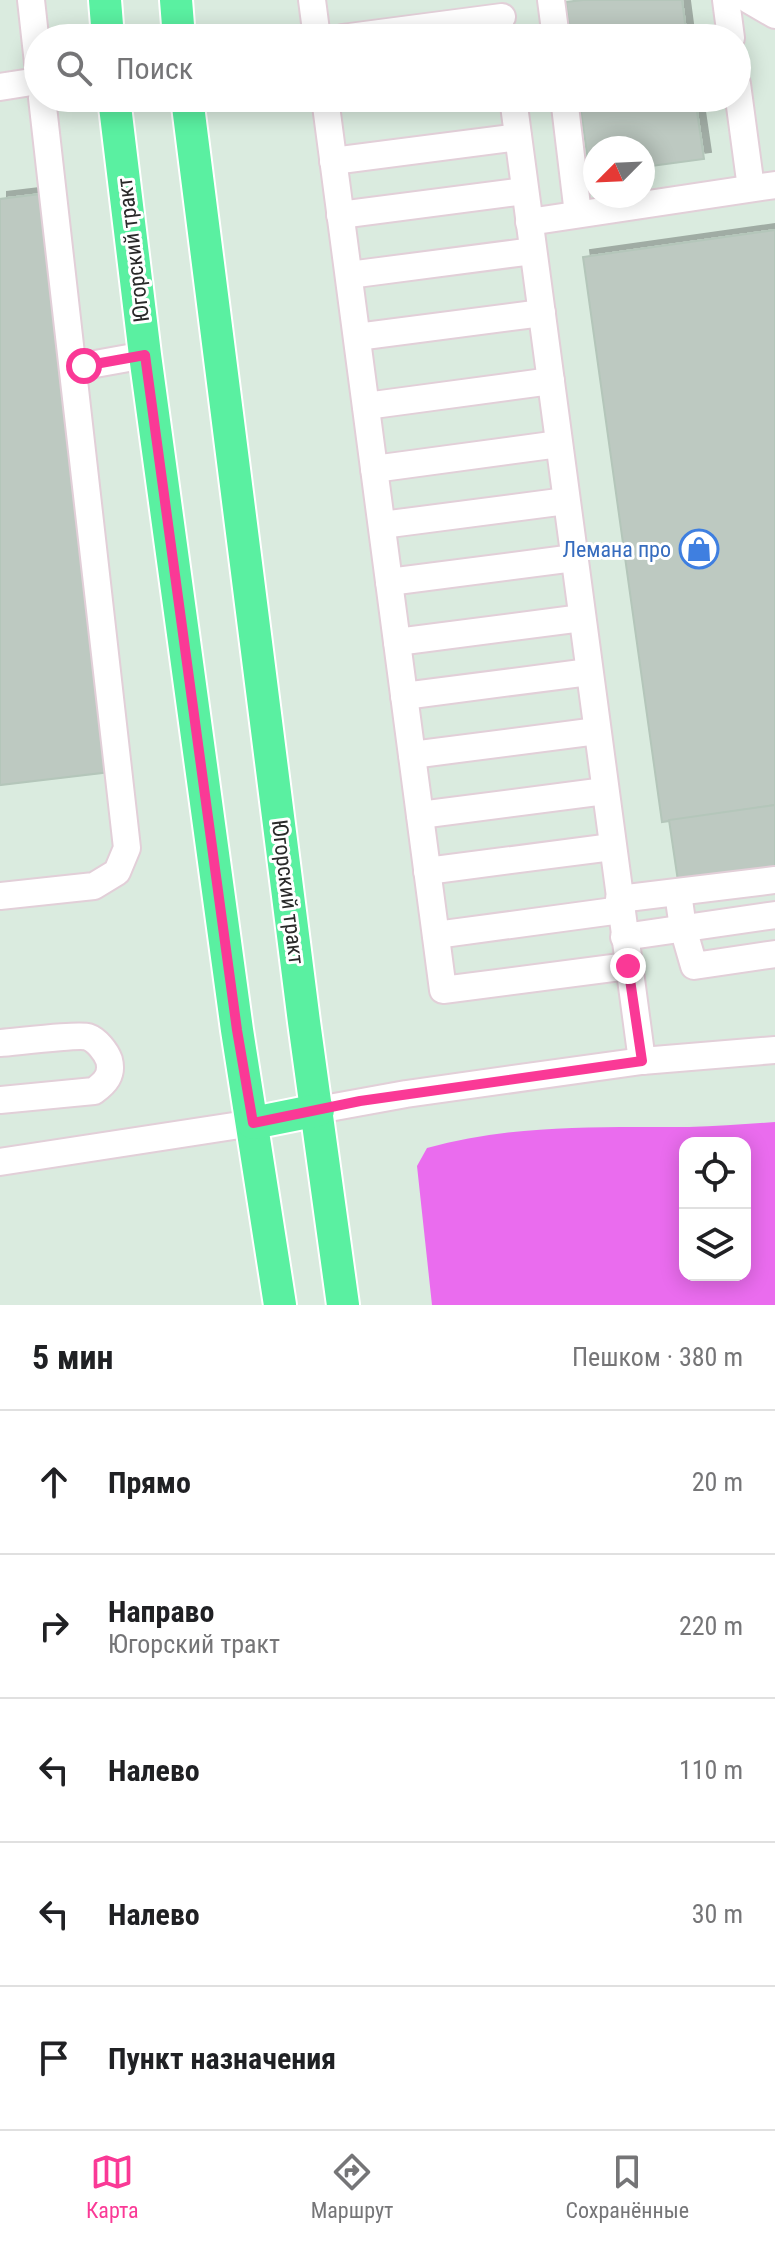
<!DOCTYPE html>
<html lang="ru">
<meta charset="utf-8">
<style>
body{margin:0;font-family:"Roboto Condensed",sans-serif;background:#f2f2f2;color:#202124}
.controls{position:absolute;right:24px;bottom:24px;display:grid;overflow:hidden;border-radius:16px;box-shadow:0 4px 20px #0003}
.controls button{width:72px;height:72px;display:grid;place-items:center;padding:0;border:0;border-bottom:2px solid #e0e0e0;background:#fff;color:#202124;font:40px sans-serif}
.compass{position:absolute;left:583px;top:136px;width:72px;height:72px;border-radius:50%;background:#fff;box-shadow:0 4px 20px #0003;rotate:246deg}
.stop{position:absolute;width:24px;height:24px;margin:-18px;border:6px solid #fa3996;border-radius:50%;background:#fff}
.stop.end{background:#fa3996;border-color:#fff;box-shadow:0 2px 8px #0008}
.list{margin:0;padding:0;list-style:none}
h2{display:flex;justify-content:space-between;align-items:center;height:104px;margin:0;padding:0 32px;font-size:34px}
h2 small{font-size:26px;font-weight:400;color:#757577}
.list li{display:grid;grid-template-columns:52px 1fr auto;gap:24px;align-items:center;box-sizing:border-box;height:144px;padding:0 32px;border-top:2px solid #e0e0e0}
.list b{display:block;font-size:30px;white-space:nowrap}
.list p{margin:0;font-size:26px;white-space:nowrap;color:#757577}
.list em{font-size:26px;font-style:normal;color:#757577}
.icon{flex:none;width:44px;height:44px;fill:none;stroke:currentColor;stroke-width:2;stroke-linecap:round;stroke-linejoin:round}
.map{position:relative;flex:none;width:775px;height:1305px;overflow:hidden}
.search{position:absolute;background:#fff;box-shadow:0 4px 20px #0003;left:24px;right:24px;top:24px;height:88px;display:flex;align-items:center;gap:20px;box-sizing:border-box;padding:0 28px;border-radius:44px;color:#757577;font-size:30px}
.sheet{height:824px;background:#fff}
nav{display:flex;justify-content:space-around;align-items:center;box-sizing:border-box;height:112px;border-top:2px solid #e0e0e0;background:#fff;font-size:22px;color:#757577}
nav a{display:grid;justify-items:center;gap:4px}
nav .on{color:#fa3996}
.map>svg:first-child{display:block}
</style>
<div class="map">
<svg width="775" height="1305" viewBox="0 0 775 1305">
<defs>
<filter id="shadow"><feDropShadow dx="7" dy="-7" stdDeviation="0" flood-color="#0004"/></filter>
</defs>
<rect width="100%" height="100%" fill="#daebdf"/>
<!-- water -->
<path fill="#ea6cee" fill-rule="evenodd" d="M 775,1122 L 775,1305 L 432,1305 L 417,1166 L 427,1148 C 513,1124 601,1127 689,1127 C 718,1126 747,1124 775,1122 ZM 685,1143 L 745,1143 L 745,1275 L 685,1275 Z"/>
<!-- building -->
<g fill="#bdc9c1" stroke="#b4c6ba" stroke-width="2" filter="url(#shadow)">
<polygon points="583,0 682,0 687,38 571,38 566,2"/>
<polygon points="579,98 695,98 704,159 643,167 643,148 595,148 595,173 590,174"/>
<polygon points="40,194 110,772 0,785 0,199"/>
<polygon points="775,230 775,805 662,822 583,257"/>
<polygon points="775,805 775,867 678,881 669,820"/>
</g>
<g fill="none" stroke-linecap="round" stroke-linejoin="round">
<defs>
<g id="minor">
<polyline points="31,0 38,63"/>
<polyline points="312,0 317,38"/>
<polyline points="551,0 556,38"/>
<polyline points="726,0 731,38"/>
<polyline points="749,0 775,15"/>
<polyline points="342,38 502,17"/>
<polyline points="737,84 751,188"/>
<polyline points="0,87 38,81"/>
<polyline points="325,98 443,990 628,966"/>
<polyline points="513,98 642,1061"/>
<polyline points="564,98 578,214"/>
<polyline points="333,161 518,137"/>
<polyline points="340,215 525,191"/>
<polyline points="529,222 775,185"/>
<polyline points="349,275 533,251"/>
<polyline points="357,337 542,313"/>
<polyline points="73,368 145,355"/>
<polyline points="366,406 551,381"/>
<polyline points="374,469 559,444"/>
<polyline points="382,525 566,501"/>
<polyline points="389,582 574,558"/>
<polyline points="397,642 582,618"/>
<polyline points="404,696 589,672"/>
<polyline points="412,755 597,731"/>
<polyline points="420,815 605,791"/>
<polyline points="427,871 612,847"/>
<polyline points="678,893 683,928 694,966 775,954"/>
<polyline points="0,896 94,886 117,872 127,848 42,98"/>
<polyline points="619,899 775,880"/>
<polyline points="436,935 621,910"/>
<polyline points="624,937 775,915"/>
<path d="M 0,1043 C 15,1042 79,1034 88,1037 C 97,1040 106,1052 109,1060 C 113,1075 105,1083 94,1091 L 0,1100"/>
<polyline points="318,1110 406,1094 642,1061 775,1050"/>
<polyline points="0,1162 253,1123"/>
</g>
<g id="major">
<polyline points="105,0 108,38"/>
<polyline points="176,0 179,38"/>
<polyline points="114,98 145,355 237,1030 280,1305"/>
<polyline points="187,98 304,1022 343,1305"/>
<polyline points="253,1123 318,1110"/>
</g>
</defs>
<!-- minor casing -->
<use href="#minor" stroke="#e2cfd8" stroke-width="30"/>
<!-- major casing -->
<use href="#major" stroke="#fff" stroke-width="36"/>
<!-- minor -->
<use href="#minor" stroke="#fff" stroke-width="26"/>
<!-- major -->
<use href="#major" stroke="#5af0a1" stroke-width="32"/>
</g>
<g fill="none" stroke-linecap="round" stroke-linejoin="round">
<!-- route -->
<polyline stroke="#fa3996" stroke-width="10" points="84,366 145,355 237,1030 253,1123 360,1101 642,1061 628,966"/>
</g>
<!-- icons -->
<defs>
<symbol id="shop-ring" viewBox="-11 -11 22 22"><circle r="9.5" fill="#fff" stroke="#3f7fe0" stroke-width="1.5"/><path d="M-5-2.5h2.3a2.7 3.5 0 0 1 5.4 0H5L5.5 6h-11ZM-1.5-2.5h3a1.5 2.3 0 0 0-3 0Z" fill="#3f7fe0"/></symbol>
</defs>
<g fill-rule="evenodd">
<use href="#shop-ring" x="677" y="527" width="44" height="44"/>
</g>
<g text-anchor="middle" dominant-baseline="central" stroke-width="6" stroke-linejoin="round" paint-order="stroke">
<!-- street labels -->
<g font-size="22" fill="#292929" stroke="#fff">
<text transform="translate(133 250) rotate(-97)">Югорский тракт</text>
<text transform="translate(288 892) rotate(83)">Югорский тракт</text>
</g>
<!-- shop labels -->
<g font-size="22" fill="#366cbe" stroke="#fff" text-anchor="end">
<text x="671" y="549">Лемана про</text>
</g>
</g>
</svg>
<div class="controls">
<button><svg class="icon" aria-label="locate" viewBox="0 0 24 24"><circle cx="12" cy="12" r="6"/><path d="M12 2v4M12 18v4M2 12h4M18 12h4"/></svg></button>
<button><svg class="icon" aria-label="layers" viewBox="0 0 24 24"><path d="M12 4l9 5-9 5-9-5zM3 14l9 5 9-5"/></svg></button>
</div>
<svg class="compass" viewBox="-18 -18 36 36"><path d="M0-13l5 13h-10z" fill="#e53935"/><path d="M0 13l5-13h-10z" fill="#757577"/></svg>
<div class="stop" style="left:84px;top:366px"></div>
<div class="stop end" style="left:628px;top:966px"></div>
<div class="search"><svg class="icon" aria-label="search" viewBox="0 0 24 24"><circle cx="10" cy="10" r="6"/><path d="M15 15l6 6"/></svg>Поиск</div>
</div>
<section class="sheet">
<h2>5 мин<small>Пешком · 380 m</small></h2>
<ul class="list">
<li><svg class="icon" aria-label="ahead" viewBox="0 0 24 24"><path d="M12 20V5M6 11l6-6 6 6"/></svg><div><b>Прямо</b></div><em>20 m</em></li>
<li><svg class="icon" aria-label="right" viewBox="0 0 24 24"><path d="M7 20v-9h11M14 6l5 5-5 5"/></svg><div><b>Направо</b><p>Югорский тракт</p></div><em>220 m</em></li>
<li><svg class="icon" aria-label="left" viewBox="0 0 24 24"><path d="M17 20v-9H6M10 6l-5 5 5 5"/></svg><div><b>Налево</b></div><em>110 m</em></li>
<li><svg class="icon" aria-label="left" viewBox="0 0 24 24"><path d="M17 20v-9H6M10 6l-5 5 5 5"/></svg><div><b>Налево</b></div><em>30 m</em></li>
<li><svg class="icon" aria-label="arrive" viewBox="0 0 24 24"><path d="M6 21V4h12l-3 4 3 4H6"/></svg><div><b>Пункт назначения</b></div></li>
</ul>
</section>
<nav>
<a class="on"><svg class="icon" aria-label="map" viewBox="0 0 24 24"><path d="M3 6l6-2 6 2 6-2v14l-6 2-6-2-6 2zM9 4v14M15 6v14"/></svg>Карта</a>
<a><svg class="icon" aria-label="directions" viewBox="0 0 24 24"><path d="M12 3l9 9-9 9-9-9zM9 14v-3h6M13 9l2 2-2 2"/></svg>Маршрут</a>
<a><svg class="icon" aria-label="saved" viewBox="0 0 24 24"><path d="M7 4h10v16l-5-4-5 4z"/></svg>Сохранённые</a>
</nav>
